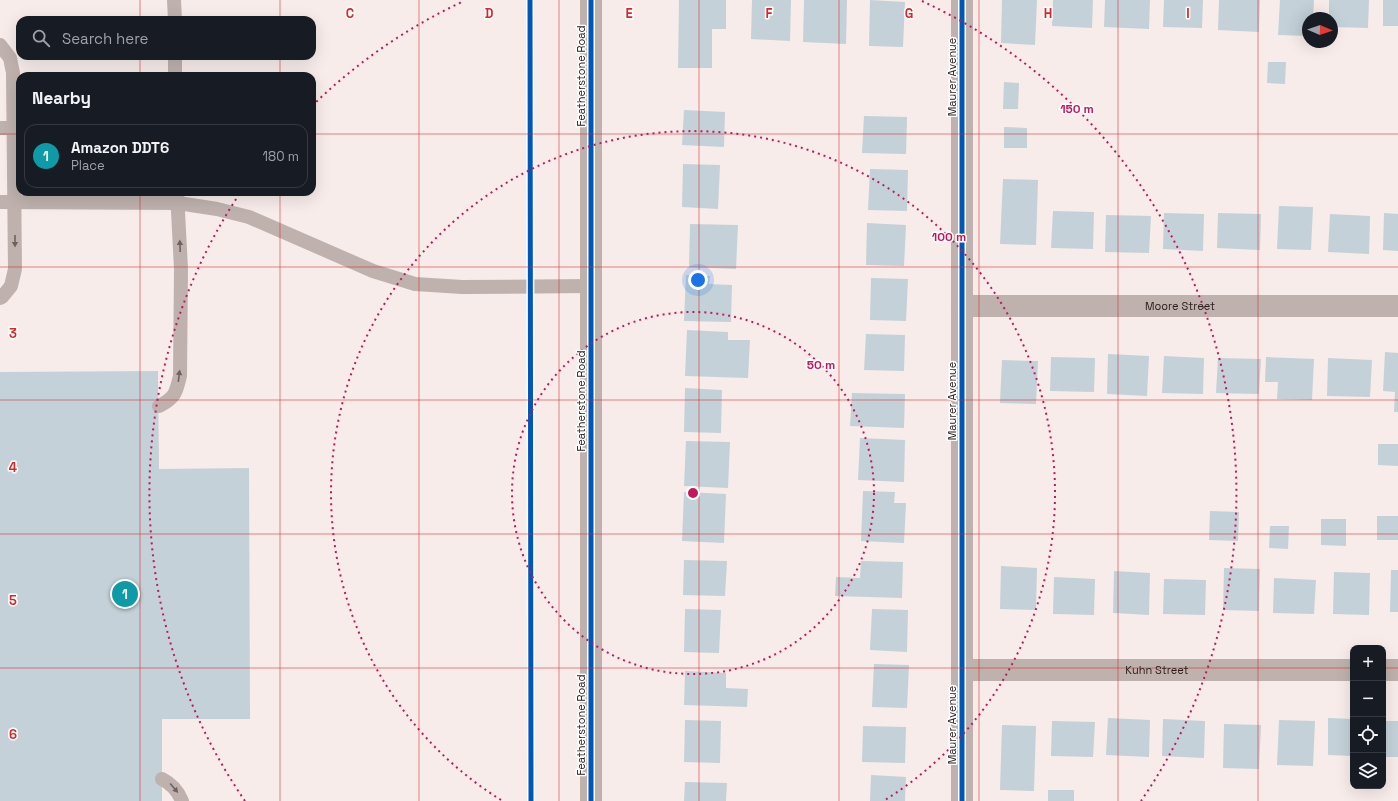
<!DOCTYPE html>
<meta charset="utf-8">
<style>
body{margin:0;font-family:"Space Grotesk",sans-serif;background:#242831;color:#f1f3f6}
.controls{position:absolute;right:12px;bottom:12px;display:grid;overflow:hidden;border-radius:8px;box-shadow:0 4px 16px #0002}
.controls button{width:36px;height:36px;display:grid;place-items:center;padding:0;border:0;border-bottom:1px solid #363941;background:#171b24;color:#f1f3f6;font:20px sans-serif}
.compass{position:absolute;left:1302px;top:12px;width:36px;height:36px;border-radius:50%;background:#171b24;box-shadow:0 4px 16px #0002;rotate:92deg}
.you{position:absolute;left:698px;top:280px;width:14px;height:14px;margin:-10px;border:3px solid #fff;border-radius:50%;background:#1a73e8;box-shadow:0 0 0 6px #1a73e833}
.badge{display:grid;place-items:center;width:26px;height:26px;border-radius:50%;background:#0b8043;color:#fff;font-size:13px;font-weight:700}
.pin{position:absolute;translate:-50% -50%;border:2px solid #fff;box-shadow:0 1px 4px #0006}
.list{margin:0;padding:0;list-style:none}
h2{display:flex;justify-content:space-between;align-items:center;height:52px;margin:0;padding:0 16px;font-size:17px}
h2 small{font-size:13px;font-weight:400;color:#9ea1a6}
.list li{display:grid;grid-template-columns:26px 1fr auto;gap:12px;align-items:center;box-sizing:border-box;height:64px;margin:0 8px 8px;padding:0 8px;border:1px solid #363941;border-radius:12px}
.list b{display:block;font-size:15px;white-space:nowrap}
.list p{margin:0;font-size:13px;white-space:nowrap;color:#9ea1a6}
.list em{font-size:13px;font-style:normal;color:#9ea1a6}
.icon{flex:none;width:22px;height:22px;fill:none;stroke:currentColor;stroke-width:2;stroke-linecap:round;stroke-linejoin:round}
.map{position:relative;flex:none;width:1398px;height:801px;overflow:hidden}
.search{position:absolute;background:#171b24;box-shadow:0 4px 16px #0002;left:16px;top:16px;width:300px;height:44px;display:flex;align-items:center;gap:10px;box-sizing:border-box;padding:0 14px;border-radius:12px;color:#9ea1a6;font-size:15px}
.panel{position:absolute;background:#171b24;box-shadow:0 4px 16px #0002;left:16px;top:72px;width:300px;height:124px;border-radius:12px}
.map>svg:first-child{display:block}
</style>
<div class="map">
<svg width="1398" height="801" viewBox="0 0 1398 801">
<rect width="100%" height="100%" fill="#f7ecea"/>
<!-- building -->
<g fill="#c4d1d8">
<polygon points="679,0 726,0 726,29 712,29 712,68 678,68"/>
<polygon points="752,0 791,0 790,41 751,39"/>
<polygon points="804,0 847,0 846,44 803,42"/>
<polygon points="870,0 905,2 903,47 869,46"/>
<polygon points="1002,0 1037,0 1035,45 1001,43"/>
<polygon points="1053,0 1093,0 1092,28 1052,26"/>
<polygon points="1105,0 1150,0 1149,29 1104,27"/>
<polygon points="1164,0 1203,0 1202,28 1163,27"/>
<polygon points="1219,0 1260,0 1259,32 1218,30"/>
<polygon points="1280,0 1314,0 1313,18 1308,18 1308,36 1278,35"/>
<polygon points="1329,0 1369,0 1368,28 1332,27 1332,18 1329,18"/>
<rect x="1383" y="0" width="15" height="26"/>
<polygon points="1268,62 1286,62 1285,84 1267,83"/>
<polygon points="1004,82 1019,83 1018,109 1003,109"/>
<polygon points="684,110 725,112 724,147 682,145"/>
<polygon points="864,116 907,117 906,154 862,153"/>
<polygon points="1004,127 1027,128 1027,148 1004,148"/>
<polygon points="683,164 720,165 718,209 682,207"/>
<polygon points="870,169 908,170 907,211 868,210"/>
<polygon points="1003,179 1038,180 1036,245 1000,244"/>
<polygon points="1279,206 1313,207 1311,250 1277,249"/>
<polygon points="1053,211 1094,212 1093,249 1051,248"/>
<polygon points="1164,213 1204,214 1203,251 1163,249"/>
<polygon points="1218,213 1261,214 1260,250 1217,248"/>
<polygon points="1384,213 1398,214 1398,251 1383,250"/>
<polygon points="1330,214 1370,216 1369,254 1328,252"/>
<polygon points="1106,215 1151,216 1149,253 1105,252"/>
<polygon points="867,223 906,225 904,266 866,265"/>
<polygon points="690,224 738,225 736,269 689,267"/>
<polygon points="686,275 710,276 709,284 732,285 731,322 684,321"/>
<polygon points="871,278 908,279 906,321 870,320"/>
<polygon points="687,330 728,332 728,340 750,340 748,378 685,376"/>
<polygon points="866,334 905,335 904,371 864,370"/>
<polygon points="1385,352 1398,353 1398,412 1394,412 1395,392 1383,391"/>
<polygon points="1108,354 1149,356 1147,396 1107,394"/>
<polygon points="1164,356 1204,358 1203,394 1162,393"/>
<polygon points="1051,357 1095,358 1094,392 1050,391"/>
<polygon points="1266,357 1314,359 1312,400 1277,399 1278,382 1265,382"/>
<polygon points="1218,358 1261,359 1259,394 1216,393"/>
<polygon points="1328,358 1372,360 1370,397 1327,396"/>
<polygon points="1002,360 1038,361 1036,404 1000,403"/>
<polygon points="158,371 159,469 249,468 250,719 162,719 162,801 0,801 0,372"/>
<polygon points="685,388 722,390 721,433 684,432"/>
<polygon points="852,393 905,394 904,428 850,426"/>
<polygon points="860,438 905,440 904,482 858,480"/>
<polygon points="686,441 730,442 728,488 684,486"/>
<polygon points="1378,444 1398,444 1398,466 1378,465"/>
<polygon points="863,491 895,492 894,503 906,503 904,543 861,541"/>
<polygon points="684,492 726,494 724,543 682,541"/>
<polygon points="1210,511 1239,512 1238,541 1209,540"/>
<rect x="1377" y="516" width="21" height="24"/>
<polygon points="1321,519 1346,519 1346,546 1321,545"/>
<polygon points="1270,526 1289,526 1288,549 1269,548"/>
<polygon points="684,560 727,561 725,596 683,595"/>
<polygon points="861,561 903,562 902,598 835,596 836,577 860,578"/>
<polygon points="1001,566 1037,568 1036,610 1000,609"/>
<polygon points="1224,568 1260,569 1259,611 1223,610"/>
<polygon points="1391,570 1398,570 1398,612 1390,612"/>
<polygon points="1114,571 1150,573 1149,615 1113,613"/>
<polygon points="1334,572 1370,573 1369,615 1333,614"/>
<polygon points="1054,577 1095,579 1094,615 1053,614"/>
<polygon points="1274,578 1316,580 1314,614 1273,613"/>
<polygon points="1164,579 1206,580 1205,615 1163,614"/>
<polygon points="685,609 721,610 719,653 684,652"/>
<polygon points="872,609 908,610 907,652 870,650"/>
<polygon points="874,664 909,665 907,708 872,707"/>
<polygon points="685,671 726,673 726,688 748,689 747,707 684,705"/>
<polygon points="1108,718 1150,720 1149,757 1106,755"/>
<polygon points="1328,718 1353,719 1353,756 1328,755"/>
<polygon points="1163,719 1205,721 1204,758 1162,756"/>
<polygon points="685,720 721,721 720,763 684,762"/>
<polygon points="1279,720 1315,721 1313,766 1277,765"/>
<polygon points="1052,721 1095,722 1093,757 1051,756"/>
<rect x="1383" y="721" width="15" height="36"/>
<polygon points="1224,724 1261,725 1259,769 1223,768"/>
<polygon points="1002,725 1036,726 1034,791 1000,790"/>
<polygon points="863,726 906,727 905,763 862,762"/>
<polygon points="871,775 906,777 905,801 870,801"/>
<polygon points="685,782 727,783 726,801 684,801"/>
<rect x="1048" y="790" width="26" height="11"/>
</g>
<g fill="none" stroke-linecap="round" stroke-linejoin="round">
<!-- service -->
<g stroke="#beb1ae" stroke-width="14">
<polyline points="174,0 175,20"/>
<polyline points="0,45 10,58 13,73 15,269 11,286 2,297 0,298"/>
<polyline points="175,56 175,76"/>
<polyline points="0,128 14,128"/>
<polyline points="0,202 178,203 217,209 249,217 373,271 415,284 462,287 591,286"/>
<path d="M 159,406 C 175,398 176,393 180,376 L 181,269 L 177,192"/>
<path d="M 162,779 C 172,784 178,791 182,801"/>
</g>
<!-- minor -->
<g stroke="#beb1ae" stroke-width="22">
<polyline points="962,0 962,801"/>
<path id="s1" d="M 962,306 L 1398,306"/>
<path id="s2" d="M 962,670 L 1353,670"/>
<polyline points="1383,670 1398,670"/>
</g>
<!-- tertiary -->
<polyline stroke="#beb1ae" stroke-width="22" points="591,801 591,0"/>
<defs>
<g id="cycleway">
<polyline points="530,0 531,801"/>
<polyline points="962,0 962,801"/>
<polyline points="591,801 591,0"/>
</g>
</defs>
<!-- cycleway casing -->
<use href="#cycleway" stroke="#fff" stroke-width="8"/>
<!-- cycleway -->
<use href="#cycleway" stroke="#0057b8" stroke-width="5"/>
</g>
<!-- one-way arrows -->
<defs><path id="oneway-solid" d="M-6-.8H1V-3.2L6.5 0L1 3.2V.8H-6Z"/></defs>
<g fill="#6e615f">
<use href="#oneway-solid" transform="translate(15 241) rotate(90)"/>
<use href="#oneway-solid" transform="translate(180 246) rotate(-92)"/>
<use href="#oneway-solid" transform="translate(179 376) rotate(-83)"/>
<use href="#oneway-solid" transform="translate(174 788) rotate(50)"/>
</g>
<!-- grid -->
<path fill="none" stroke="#d62828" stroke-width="1" stroke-opacity="0.55" d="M 140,0 L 140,20M 280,0 L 280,20M 419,0 L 419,801M 559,0 L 559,801M 699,0 L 699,801M 839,0 L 839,801M 979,0 L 979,801M 1118,0 L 1118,801M 1258,0 L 1258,801M 140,56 L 140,76M 280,56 L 280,76M 0,134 L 20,134M 312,134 L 1398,134M 140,192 L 140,801M 280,192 L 280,801M 0,267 L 1398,267M 0,400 L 1398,400M 0,534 L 1398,534M 0,668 L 1353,668M 1383,668 L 1398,668"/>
<!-- distance rings -->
<g fill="none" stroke="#c2185b" stroke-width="2" stroke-dasharray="2 4">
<circle cx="693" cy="493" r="181"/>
<path d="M501 800A362 362 0 1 1 885 800"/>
<path d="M245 801A543 543 0 0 1 240 193M312 106A543 543 0 0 1 464 1M922 1A543 543 0 0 1 1141 801"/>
</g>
<g text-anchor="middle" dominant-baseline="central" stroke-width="3" stroke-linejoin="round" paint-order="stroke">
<!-- street labels -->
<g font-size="11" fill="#2c201e" stroke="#fff">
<text transform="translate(581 76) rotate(-90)">Featherstone Road</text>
<text transform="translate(952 77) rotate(-90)">Maurer Avenue</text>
<text stroke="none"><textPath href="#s1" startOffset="218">Moore Street</textPath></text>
<text transform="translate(581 401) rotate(-90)">Featherstone Road</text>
<text transform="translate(952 401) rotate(-90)">Maurer Avenue</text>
<text stroke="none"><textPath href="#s2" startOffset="195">Kuhn Street</textPath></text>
<text transform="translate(581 725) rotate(-90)">Featherstone Road</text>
<text transform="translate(952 725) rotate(-90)">Maurer Avenue</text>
</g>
</g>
<g font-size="13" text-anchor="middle" font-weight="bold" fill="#d62828" stroke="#fff" stroke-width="3" stroke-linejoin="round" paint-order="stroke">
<text x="350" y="18">C</text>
<text x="489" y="18">D</text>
<text x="629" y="18">E</text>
<text x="769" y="18">F</text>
<text x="909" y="18">G</text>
<text x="1048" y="18">H</text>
<text x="1188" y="18">I</text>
<text x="13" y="338">3</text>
<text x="13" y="472">4</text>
<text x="13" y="605">5</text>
<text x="13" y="739">6</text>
</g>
<circle cx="693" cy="493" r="6" fill="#c2185b" stroke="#fff" stroke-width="2"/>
<g font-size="12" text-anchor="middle" font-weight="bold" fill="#c2185b" stroke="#fff" stroke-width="3" stroke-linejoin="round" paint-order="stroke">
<text x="1077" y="113">150 m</text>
<text x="949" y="241">100 m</text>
<text x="821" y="369">50 m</text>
</g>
</svg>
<div class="controls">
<button>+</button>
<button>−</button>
<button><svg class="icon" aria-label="locate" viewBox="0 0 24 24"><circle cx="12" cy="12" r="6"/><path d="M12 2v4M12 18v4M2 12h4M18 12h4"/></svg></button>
<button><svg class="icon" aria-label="layers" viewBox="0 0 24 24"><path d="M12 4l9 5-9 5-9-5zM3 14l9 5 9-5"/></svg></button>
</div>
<svg class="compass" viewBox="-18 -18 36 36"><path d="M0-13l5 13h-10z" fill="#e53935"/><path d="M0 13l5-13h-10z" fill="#9ea1a6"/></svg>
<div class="you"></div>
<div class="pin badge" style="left:125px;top:594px;background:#0f9aa8">1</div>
<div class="search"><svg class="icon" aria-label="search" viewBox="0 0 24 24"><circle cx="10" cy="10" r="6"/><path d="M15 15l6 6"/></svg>Search here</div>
<section class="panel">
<h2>Nearby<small></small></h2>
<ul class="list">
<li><span class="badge" style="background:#0f9aa8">1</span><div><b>Amazon DDT6</b><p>Place</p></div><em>180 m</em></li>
</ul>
</section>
</div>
